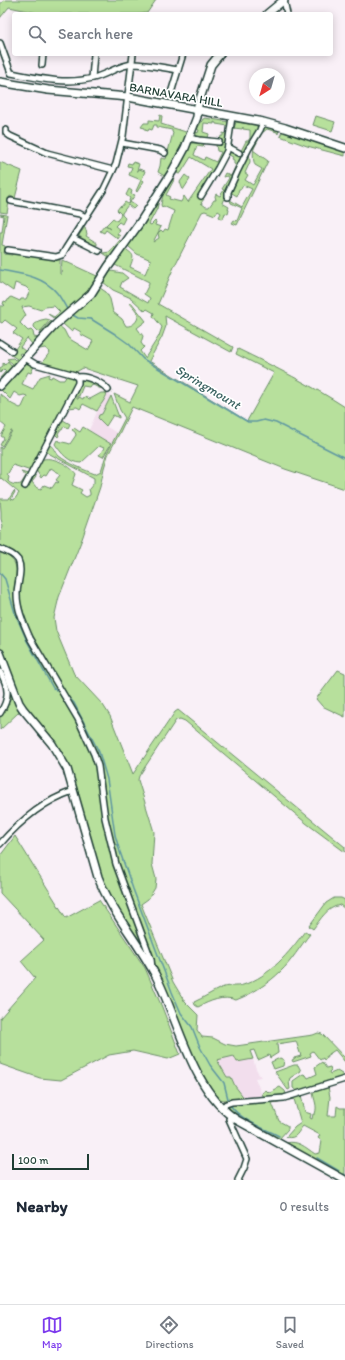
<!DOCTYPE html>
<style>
body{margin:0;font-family:Itim,sans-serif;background:#f2f2f3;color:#1f2937}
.compass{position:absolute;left:249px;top:68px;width:36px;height:36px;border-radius:50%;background:#fff;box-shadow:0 2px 10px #0003;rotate:217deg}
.scale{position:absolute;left:12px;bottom:10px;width:77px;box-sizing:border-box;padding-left:4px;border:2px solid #1f3d34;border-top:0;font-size:11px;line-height:14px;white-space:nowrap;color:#1f3d34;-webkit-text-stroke:3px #fff;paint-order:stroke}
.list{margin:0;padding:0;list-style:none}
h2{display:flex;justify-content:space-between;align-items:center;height:52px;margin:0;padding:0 16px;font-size:17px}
h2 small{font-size:13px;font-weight:400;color:#747a83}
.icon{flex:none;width:22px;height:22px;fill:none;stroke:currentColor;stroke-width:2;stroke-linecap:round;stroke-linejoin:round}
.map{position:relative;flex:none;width:345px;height:1180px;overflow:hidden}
.search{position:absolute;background:#fff;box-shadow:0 2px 10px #0003;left:12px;right:12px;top:12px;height:44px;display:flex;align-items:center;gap:10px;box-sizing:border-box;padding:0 14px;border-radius:4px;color:#747a83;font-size:15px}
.sheet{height:124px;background:#fff}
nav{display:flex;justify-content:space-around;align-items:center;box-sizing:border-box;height:56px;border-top:1px solid #e0e1e3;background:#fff;font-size:11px;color:#747a83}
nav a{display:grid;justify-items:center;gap:2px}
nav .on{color:#7c3aed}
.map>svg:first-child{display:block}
</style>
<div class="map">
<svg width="345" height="1180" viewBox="0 0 345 1180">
<rect width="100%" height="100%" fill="#f9f0f7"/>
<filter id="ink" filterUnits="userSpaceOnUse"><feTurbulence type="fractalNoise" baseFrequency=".025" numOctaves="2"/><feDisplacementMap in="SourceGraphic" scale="8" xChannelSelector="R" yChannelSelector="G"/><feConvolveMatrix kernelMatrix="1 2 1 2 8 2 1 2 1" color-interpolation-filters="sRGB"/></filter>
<g filter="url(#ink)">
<!-- built -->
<g fill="#f2deed">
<polygon points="101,393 107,393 111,396 102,414 101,420 107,427 117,433 111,444 89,430 101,403"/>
<polygon points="213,1053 251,1053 256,1069 258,1072 258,1073 261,1077 255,1078 262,1095 256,1098 245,1099 235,1086 231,1077 227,1077"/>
</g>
<!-- green -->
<g fill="#b7e09c" stroke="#6b8e68">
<polygon points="5,0 156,0 147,13 138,14 43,14 9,7 0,18 0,4"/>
<polygon points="160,115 162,116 161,124 189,133 183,147 166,177 158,172 160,166 161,158 166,159 173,133 172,132 172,130 157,127 157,125 154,125 152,130 149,129 148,131 145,130 145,128 141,127 144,123 149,123 149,120 159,121"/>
<polygon points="316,116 335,122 332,131 313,125"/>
<polygon points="205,118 229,122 228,126 216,124 216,123 214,122 214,124 204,123 203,132 209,134 208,138 196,136 196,132 198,133 199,130 197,129 203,119"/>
<path d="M 236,122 L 255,125 L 257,126 L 258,129 L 231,180 L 222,203 L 229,207 L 228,209 L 229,210 L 228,214 L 225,213 L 223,219 L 219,217 L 221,213 L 218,211 L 215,215 L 205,211 L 202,212 L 174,267 L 158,304 L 233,347 L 231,352 L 165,316 L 166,326 L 162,337 L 149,361 L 247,421 L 274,373 L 236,354 L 238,349 C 275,367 311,385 345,407 L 345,489 L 285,469 L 132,407 L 120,432 L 108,455 L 104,468 L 100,487 L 82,539 L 59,597 L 54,618 L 56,631 L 74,674 L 103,705 L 110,716 L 133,774 L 175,712 L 178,710 L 345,847 L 345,852 L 306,823 L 185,721 L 180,719 L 176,720 L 139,776 L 138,780 L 154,832 L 152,864 L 156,879 L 155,888 L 148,899 L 141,904 L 173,982 L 185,1002 L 198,1015 L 197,1030 L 202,1037 L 213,1038 L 225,1044 L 236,1046 L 313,1035 L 318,1033 L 322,1034 L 345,1058 L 345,1062 L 335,1050 L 326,1056 L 327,1058 L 324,1060 L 323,1058 L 320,1060 L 313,1051 L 310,1053 L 311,1056 L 293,1062 L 292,1060 L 294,1059 L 294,1058 L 301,1056 L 296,1041 L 277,1044 L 278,1053 L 270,1058 L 269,1055 L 258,1060 L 254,1050 L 250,1051 L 253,1059 L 237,1062 L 234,1056 L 217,1060 L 227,1077 L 231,1077 L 235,1086 L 245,1099 L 224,1100 L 217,1099 L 194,1062 L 167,996 L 117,862 L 107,817 L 103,779 L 96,754 L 27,625 L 20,600 L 21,562 L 19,556 L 13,551 L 0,546 L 0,533 L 3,526 L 1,519 L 1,512 L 0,499 L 9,499 L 14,491 L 15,492 L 11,499 L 14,500 L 19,493 L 1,478 L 0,479 L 0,447 L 2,448 L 12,431 L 11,431 L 2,446 L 0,445 L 4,438 L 1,436 L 6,427 L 0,422 L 0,394 L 12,404 L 20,408 L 22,407 L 27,396 L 24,395 L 20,396 L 14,392 L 10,399 L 1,390 L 25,363 L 34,366 L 31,373 L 28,372 L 22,384 L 33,389 L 40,377 L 50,374 L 48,377 L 51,378 L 52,376 L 59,380 L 64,380 L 67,375 L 73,377 L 76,380 L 76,382 L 31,471 L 13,465 L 7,475 L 9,477 L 8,481 C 11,485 17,485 21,484 L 26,476 L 21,472 L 28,474 L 28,476 L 22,487 L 26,489 L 32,476 L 35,475 L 36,477 L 32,482 L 36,487 L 41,489 L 44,485 L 52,488 L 56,482 L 58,483 L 59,482 L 56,480 L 60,475 L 58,472 L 57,472 L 51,468 L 46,476 L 44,475 L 41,478 L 36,470 L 41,460 C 51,455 70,465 76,474 L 72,485 L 82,490 L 80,493 L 86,497 L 90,495 L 90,493 L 89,489 L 94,483 L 94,478 L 48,453 L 46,450 L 49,444 C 55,446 55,452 59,456 C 68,463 84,470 95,474 L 101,471 L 106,455 L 125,418 L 120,410 L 114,394 L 130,402 L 138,386 L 83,368 L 76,372 L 73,373 L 41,364 L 50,352 L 45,348 L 40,349 L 38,348 L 59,326 L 64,330 L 68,338 L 88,350 L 93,341 L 80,334 L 81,332 L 74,328 L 72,332 L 63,324 L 62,322 L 89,300 L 100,288 L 106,292 L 110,299 L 113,312 L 122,319 L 126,326 C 132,327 139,321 138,314 C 137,311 132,306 130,303 L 131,302 L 146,321 L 137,328 L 143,336 L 141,343 L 144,347 L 140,351 L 145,358 L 159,336 L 162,327 L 153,316 L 154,313 L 147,309 L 145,311 L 131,298 L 113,290 L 103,282 L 111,271 L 122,273 L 128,278 L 122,282 L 120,287 L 148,303 L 150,298 L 144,294 L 149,284 L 149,282 L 115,265 L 113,268 L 112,267 L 125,249 C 135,255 134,256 130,267 L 145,274 L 151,260 L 137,254 L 128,246 L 160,196 L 157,209 L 149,224 L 151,225 L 155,221 L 156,222 L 155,225 L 161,227 L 153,242 L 159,238 L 158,233 L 161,230 L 163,232 L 165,229 L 168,230 L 174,211 L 163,206 L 162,207 L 161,205 C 162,196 167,182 175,178 L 166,195 L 170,197 L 169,199 L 181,202 L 184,196 L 188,202 L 211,169 L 191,157 L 181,173 L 179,174 L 177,173 L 177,171 L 191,144 L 192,143 L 204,143 L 203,147 L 197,146 L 194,155 L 204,160 L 205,157 L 216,162 L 221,152 L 217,151 L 216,145 L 221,145 L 222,140 L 220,140 L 221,136 L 223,136 L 223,133 L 226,134 L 224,151 L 216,167 L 198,196 L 204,199 L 201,203 L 206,207 L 209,207 L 214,200 L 216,200 L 215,196 L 216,194 L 220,196 L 224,190 L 222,189 L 229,178 L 228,176 L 223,177 L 225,173 L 231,176 L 236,165 L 234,164 L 234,160 L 232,159 L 233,157 L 229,155 L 231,151 L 239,155 L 246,141 L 248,141 L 250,138 L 250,130 L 243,129 L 243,127 L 242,129 L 234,128 Z"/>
<path d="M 266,126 L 269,126 L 279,129 L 278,134 L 277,132 L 267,129 L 262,133 L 253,150 L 268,161 L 237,225 L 232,223 L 234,220 L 237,221 L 242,208 L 231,203 L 230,200 L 242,207 L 252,189 L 243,185 L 241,189 L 239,189 L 237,196 L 230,192 L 249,150 L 250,162 L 245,173 L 248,175 L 245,180 L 253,185 L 262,169 L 255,165 C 250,152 256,136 266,126 Z"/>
<polygon points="283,130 345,150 345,156 307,146 280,136"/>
<polygon points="0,162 22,171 15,198 10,196 7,213 0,212"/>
<polygon points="133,162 139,164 137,171 138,171 139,169 145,171 142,179 144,181 137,192 136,191 141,180 129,175 132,167 127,166 128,163 132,164"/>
<polygon points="185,175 190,179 183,190 180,182"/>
<polygon points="129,189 132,191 131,194 135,195 130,202 136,206 133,209 128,205 122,213 122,215 125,218 122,224 119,222 115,226 120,230 117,234 120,236 118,239 106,230 104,233 100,231 105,225 111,229 106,225 113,218 117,221 121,214 117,210 120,206 121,207 125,202 128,204 130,202 129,201 130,198 126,195"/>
<polygon points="0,214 7,215 2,245 5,246 4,254 12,255 13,253 60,260 60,274 61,275 62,260 97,276 109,257 103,253 110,252 120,240 121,243 88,293 56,320 48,314 54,317 60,312 54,306 45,307 41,310 29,306 22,307 23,310 26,315 20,323 28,331 31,330 33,332 34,337 39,338 41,332 51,321 52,324 39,339 35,339 32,344 27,338 20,347 26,352 24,354 20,353 19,354 21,356 4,376 0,378 6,371 4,369 0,373 0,368 3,366 3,363 5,365 8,361 11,365 13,364 7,359 13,358 15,360 17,359 11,355 22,339 13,333 17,329 5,320 2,323 0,322 0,306 4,306 5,305 3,304 4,301 7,302 9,298 11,297 20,301 21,299 26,299 30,291 26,287 15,283 13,291 0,282 0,232 2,232 4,216 0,215"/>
<polygon points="85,227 87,234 86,236 97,243 97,245 94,245 80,237 79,235"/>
<path d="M 46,319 L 50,320 L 40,332 L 38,331 L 34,327 C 34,321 41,320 46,319 Z"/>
<path d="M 83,379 L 99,384 L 105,389 L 99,388 L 91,384 L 89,387 L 83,386 L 79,396 L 77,396 L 77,399 L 78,399 L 79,397 L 83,399 L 84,397 L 90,399 L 101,393 L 107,393 C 106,399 100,405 97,411 L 83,404 L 80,409 L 77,407 L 69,408 L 69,405 Z"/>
<polygon points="111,396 119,417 119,418 113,415 106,426 98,418 99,415 102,414"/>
<polygon points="63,420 70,424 68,428 64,426 62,430 60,430 58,434 59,435 58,437 54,433 59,421"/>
<path d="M 83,427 L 111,444 L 103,457 L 99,455 L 104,448 L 99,446 L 81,463 C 69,463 61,453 55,444 L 57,440 C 62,443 66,442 70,444 L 76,435 L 75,432 L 72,430 L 74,428 L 80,432 Z"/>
<path d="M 0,552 C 23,562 15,572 14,592 C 14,603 18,617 22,627 C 27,640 34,651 41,662 C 58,692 79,722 92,755 C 100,776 98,799 104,820 C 117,867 134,913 149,959 L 105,888 L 68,768 L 24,708 L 7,669 L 0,648 Z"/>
<polygon points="338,670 345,673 345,717 322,706 316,699"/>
<polygon points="11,691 19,712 0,730 0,714 6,710"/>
<polygon points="15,836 66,918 99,900 145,968 162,1007 180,1054 168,1059 133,1051 109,1055 61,1080 40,1078 0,1064 0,1018 35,978 21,961 44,940 0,893 0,856"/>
<path d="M 334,898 L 341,898 L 345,900 L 345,909 L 340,905 C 326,908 321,919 313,929 L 309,926 L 326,903 Z"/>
<path d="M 305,931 L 310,934 C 301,945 291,962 281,971 C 269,983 252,994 236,1000 C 223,995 210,1001 198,1007 L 195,1005 L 194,1002 C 203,998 212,992 221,988 C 228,985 236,987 243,985 C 270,976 289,953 305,931 Z"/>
<polygon points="280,1058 284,1060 283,1066 274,1069 271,1062"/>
<polygon points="322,1062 326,1068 330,1067 331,1070 329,1072 330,1074 337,1071 342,1074 342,1077 298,1092 293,1088 293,1081 303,1074 306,1075 308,1078 317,1074 315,1067"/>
<polygon points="294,1065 298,1065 301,1071 290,1078 289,1081 290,1089 288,1090 275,1072"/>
<polygon points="280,1087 285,1091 286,1094 264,1098 262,1093 266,1090 269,1093 272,1092 274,1090"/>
<path d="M 328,1087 L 330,1097 L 328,1116 L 336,1116 L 337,1106 L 340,1108 L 345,1108 L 345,1177 L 286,1143 C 298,1140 305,1147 315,1154 L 320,1153 L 322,1141 L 318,1138 L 320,1135 L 303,1126 C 298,1131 297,1140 286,1137 L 295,1127 L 301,1123 L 294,1099 L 272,1103 L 279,1121 L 288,1126 L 288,1129 L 279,1139 C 267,1133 233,1119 229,1107 L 232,1104 L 277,1101 L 301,1095 L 305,1112 L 311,1114 L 310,1118 L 312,1119 L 313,1114 L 315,1114 C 318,1105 314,1101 313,1092 Z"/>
</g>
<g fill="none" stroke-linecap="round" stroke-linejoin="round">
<!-- stream -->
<g stroke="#5f97a1" stroke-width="1.5">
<path d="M 0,270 C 21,274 43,276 57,293 C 61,298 64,304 67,309"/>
<polyline points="71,314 78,318 91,319 115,334 129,344 143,359 248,422 256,422 264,420 276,423 345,458"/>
<polyline points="0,573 5,579 15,613 27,641 53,688 60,693"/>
<polyline points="67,696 74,703 99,752 107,779 115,835 120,852 133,889 172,992 181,1013 192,1027 200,1047 210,1065 224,1083 228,1099"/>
<path d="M 231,1106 C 239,1119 265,1129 279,1136"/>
<polyline points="317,1158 339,1171"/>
<polyline points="344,1174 345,1175"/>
</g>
<defs>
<g id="street">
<polyline points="284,0 287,14"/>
<path d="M 0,43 L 11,73 C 37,78 66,85 93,78 C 106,75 119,65 133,64 C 148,64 163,68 178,70"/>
<polyline points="42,65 43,54"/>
<polyline points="92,78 94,54"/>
<polyline points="171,93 183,54"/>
<polyline points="6,130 6,133 10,136 47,153 113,170"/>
<polyline points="189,138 199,140 219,142"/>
<polyline points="122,143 160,150 165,153"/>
<polyline points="228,147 239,153"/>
<polyline points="201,196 218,168 227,151 232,117"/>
<polyline points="228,197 228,192 237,172 249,148 260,130 263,122"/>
<polyline points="11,201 80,214 86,217"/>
<polyline points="73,238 99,251"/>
<polyline points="8,250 56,257 62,255 66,248 104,189 116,164 123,136 133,54"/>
<polyline points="0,343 12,351"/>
<path d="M 78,377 C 86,375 103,383 108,390"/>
<polyline points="25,486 78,383 78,379 75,375 35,364 25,358"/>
<path d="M 0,549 C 6,551 14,554 18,560 C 23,570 17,584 17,594 C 17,610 24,624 30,638 L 78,719 L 94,754 L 98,766 L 105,818 L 116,864 L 151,959 L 152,968"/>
<path d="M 0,672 C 9,687 10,698 0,713"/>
<path d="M 0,844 C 20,821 43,801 73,791"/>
<polyline points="222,1108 226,1104 232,1102 284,1098 345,1079"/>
<polyline points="231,1116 229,1119 247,1159 244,1168 238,1180"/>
</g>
<g id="secondary">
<polyline points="267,14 284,0"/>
<polyline points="0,82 48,90 128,97 263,122 285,128 345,148"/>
<polyline points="0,386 56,324 91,294 108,267 141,221 172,172 185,148 197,117 198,105 211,65 220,54"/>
<path d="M 0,653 L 19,703 L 23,709 L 52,744 L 67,769 L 98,877 C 112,913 138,942 156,976 C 179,1021 192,1091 237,1120 L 345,1180"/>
</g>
</defs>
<!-- street casing -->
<use href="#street" stroke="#1f3d34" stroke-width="8"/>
<!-- secondary casing -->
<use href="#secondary" stroke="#1f3d34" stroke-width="10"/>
<!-- street -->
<use href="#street" stroke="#fff" stroke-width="5"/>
<!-- secondary -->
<use href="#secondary" stroke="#fff" stroke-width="7"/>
</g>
</g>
<g text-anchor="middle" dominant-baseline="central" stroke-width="3.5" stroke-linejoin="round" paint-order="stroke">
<!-- street labels -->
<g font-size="12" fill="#1f3d34" stroke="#fff">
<text transform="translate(176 95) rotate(10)">BARNAVARA HILL</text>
</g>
<!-- water labels -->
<g font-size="13" font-style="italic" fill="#3a6261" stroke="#fff">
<text transform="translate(208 387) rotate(31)">Springmount</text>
</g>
</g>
</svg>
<svg class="compass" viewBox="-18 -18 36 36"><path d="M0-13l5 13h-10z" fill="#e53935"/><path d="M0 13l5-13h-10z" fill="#747a83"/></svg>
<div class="scale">100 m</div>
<div class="search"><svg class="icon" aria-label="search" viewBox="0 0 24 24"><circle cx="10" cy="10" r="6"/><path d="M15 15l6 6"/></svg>Search here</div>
</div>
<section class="sheet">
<h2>Nearby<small>0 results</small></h2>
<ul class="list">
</ul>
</section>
<nav>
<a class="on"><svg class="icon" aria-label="map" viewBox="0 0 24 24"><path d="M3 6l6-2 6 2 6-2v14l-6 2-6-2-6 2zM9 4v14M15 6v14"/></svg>Map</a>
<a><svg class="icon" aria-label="directions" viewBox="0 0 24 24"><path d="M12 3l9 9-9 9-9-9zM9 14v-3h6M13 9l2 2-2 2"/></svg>Directions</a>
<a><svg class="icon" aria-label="saved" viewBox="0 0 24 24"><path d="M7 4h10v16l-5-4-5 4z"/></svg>Saved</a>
</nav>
